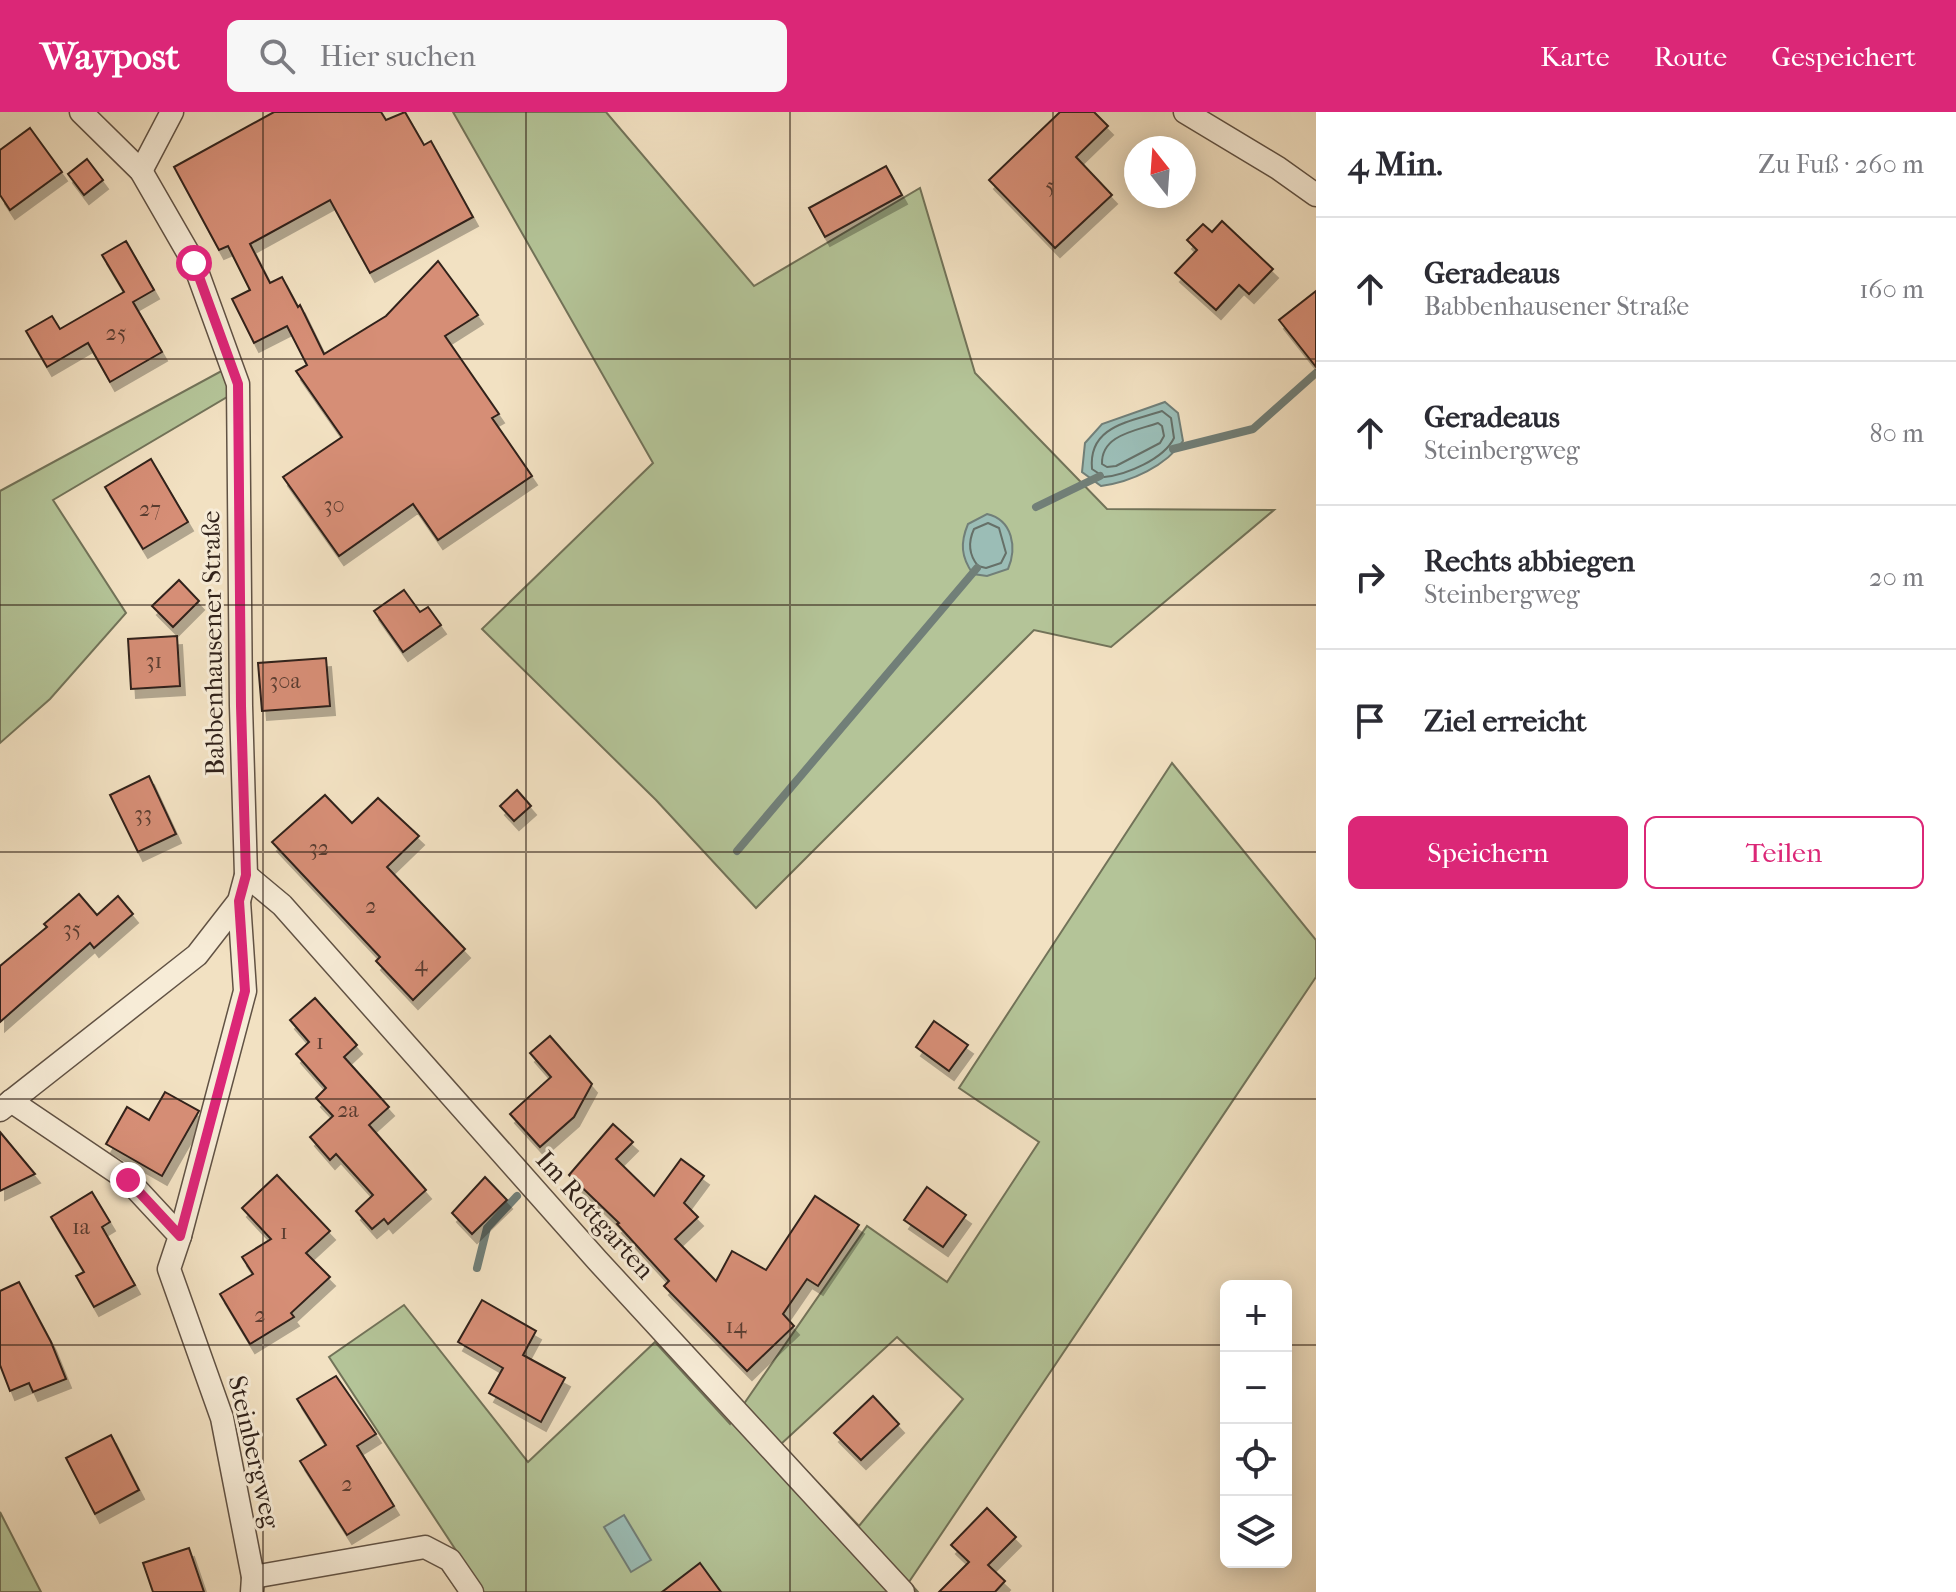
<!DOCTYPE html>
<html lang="de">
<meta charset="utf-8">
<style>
body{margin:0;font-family:"IM FELL French Canon",serif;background:#f7f7f7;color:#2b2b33}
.controls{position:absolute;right:24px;bottom:24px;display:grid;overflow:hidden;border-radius:12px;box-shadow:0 4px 20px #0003}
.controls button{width:72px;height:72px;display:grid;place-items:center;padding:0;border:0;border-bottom:2px solid #e1e1e2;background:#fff;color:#2b2b33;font:40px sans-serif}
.compass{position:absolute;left:1124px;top:24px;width:72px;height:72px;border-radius:50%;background:#fff;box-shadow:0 4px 20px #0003;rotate:343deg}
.stop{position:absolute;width:24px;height:24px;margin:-18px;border:6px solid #db2777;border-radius:50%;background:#fff}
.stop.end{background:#db2777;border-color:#fff;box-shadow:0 2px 8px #0008}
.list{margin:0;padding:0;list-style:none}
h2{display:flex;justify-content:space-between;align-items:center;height:104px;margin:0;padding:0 32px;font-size:34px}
h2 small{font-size:26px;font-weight:400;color:#7c7c81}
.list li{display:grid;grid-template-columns:52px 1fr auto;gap:24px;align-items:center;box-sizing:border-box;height:144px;padding:0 32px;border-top:2px solid #e1e1e2}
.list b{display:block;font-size:30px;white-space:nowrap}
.list p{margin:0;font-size:26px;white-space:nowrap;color:#7c7c81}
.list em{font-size:26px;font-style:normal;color:#7c7c81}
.actions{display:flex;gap:16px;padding:24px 32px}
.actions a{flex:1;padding:18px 0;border:2px solid #db2777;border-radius:12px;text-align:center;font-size:28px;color:#db2777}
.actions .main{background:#db2777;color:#fff}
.icon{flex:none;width:44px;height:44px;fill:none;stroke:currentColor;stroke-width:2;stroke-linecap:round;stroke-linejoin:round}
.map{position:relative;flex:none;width:1316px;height:1480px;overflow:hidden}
header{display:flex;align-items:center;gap:48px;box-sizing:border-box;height:112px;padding:0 40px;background:#db2777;color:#fff}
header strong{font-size:38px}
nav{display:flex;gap:44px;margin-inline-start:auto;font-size:28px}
.search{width:560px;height:72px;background:#f7f7f7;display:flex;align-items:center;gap:20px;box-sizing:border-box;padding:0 28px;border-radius:12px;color:#7c7c81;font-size:30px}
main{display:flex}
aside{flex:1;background:#fff}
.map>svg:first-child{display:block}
</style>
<header>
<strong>Waypost</strong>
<div class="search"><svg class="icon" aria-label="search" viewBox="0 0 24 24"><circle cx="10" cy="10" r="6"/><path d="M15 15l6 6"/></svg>Hier suchen</div>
<nav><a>Karte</a><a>Route</a><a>Gespeichert</a></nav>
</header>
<main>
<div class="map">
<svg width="1316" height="1480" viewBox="0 0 1316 1480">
<defs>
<filter id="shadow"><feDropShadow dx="5" dy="9" stdDeviation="0" flood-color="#0004"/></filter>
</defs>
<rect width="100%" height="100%" fill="#f2e1c2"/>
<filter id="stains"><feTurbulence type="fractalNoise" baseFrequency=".0025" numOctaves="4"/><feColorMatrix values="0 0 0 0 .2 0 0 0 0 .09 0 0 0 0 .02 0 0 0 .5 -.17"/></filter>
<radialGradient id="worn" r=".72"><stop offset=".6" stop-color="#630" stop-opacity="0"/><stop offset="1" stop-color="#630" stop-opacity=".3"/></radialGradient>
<!-- green -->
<g fill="#b4c498" stroke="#727359" stroke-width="2" fill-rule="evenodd">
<polygon points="453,0 606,0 754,174 920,76 975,261 1107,397 1274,398 1111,535 1034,518 756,796 656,688 482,517 653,351"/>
<polygon points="227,256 233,275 227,285 53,388 126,501 50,587 0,631 0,379"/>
<path d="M 1172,651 L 1316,828 L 1316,865 L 909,1470 L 918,1480 L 459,1480 L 443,1458 L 461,1446 L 329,1245 L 404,1193 L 528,1350 L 655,1230 L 730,1312 L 867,1114 L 947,1170 L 1039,1030 L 959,976 ZM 897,1225 L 963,1287 L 859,1414 L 781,1332 Z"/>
<polygon points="0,1400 41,1480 0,1480"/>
</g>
<!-- water -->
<g fill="#9bbdb6" stroke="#717f78" stroke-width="2">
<path d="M 1165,290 L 1178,301 L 1183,329 C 1166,354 1131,370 1101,374 L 1082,360 L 1085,331 L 1102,312 Z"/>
<path d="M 987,402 C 1013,408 1017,436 1008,457 L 987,464 L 973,462 C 961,445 960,431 968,412 Z"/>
<polygon points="624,1403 651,1448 631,1460 604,1415"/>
</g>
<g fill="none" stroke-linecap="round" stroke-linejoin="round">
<!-- shore -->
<g stroke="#667068" stroke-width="2">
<path d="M 1162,299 L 1171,306 L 1174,326 C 1164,347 1126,363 1104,365 L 1092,357 C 1088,314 1129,310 1162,299 Z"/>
<path d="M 1158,311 L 1162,314 L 1164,324 L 1160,331 L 1116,354 L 1107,355 L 1102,352 C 1101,323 1135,319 1158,311 Z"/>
<path d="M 988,411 L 999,416 L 1006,441 L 1001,451 L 986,456 L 978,454 C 969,443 968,430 974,417 Z"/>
</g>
<!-- stream -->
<g stroke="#717f78" stroke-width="8">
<polyline points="1173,337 1253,317 1316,261"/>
<polyline points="1036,395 1100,364"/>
<polyline points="737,739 977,456"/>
<polyline points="477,1156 487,1116 517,1084"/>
</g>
</g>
<!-- building -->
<g fill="#d68e76" stroke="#31221a" stroke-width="2" filter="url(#shadow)">
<polygon points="274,0 381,0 386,8 405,0 424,33 431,29 473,105 370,161 330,88 250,132 270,171 282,165 298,195 300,193 324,242 386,204 438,149 478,203 445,224 499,302 492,306 532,364 438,428 413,392 339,444 283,365 342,325 296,259 307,253 287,214 254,231 232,187 250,178 228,134 219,138 174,55"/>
<polygon points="1060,0 1094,0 1108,14 1076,45 1112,83 1055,136 989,68"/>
<polygon points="30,16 62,60 10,98 0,83 0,38"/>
<polygon points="87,47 103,68 84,83 68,62"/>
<polygon points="886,54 902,83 825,125 809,96"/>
<polygon points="1222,109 1273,157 1249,182 1239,173 1216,198 1175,161 1197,138 1187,128 1203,112 1212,120"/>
<polygon points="126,129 154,178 133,190 162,240 110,270 88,231 47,255 26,219 52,204 60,217 124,180 102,143"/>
<polygon points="1316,179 1316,255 1279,208"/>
<polygon points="151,347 188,410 143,437 105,375"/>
<polygon points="179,468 199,489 173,515 152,494"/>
<polygon points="404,478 420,500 428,495 441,513 403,540 374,499"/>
<polygon points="177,524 180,574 131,577 128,527"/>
<polygon points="326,546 330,594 262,599 258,551"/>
<polygon points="149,664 176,722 138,740 110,683"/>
<polygon points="517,678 531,694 514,709 500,694"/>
<polygon points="325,683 352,711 378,686 419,724 387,755 465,837 413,888 376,849 380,845 272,730"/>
<polygon points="79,782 97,803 118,784 133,802 94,836 90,831 0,910 0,854 47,815 44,812"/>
<polygon points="315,886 357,933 344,945 389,995 369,1013 426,1078 388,1112 384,1107 372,1117 356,1099 373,1083 336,1042 330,1048 310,1025 333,1004 316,986 326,976 296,942 309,930 290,908"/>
<polygon points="934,909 968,933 949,959 916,935"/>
<polygon points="550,924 592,972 574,1005 540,1035 510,1002 551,965 530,941"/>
<polygon points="165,980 199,999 162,1064 106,1032 127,995 149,1008"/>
<polygon points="613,1012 633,1030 616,1047 654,1084 681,1047 704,1064 684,1091 698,1105 675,1127 716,1169 732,1139 766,1158 815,1084 859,1113 818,1174 807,1167 783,1202 794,1214 747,1259 664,1174 669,1169 617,1112 619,1111 569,1063"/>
<polygon points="0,1020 35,1062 0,1079"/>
<polygon points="277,1063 330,1119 306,1141 330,1165 291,1201 294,1205 250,1232 220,1182 253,1162 242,1145 271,1127 242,1096"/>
<polygon points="485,1065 507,1088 472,1122 452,1101"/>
<polygon points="927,1075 966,1103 943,1135 904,1108"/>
<polygon points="92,1080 110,1110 102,1115 135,1173 94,1195 76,1164 84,1160 51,1105"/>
<polygon points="19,1170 51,1230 66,1267 33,1280 29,1271 10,1279 0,1253 0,1179"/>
<polygon points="482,1188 536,1219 523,1243 565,1266 541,1310 489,1281 503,1256 458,1230"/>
<polygon points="336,1264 376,1322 357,1334 394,1394 347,1423 300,1349 326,1333 297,1287"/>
<polygon points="873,1284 899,1312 861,1348 834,1321"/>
<polygon points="111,1323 139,1378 95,1402 66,1346"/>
<polygon points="987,1396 1016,1425 988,1453 1005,1469 995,1480 939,1480 969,1450 951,1433"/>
<polygon points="189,1436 204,1480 153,1480 143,1451"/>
<polygon points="700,1451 721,1480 662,1480"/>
</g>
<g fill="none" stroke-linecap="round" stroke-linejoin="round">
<defs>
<g id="minor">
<polyline points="1185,0 1278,56 1316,83"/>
<polyline points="141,59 172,0"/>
<polyline points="246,763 282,793 597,1148 903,1480"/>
<polyline points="11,989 128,1068 180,1124 169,1157 222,1306 253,1465 252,1480"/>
<polyline points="0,998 197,843 239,789 246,763 241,594 238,272 194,151 141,59 81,0"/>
<polyline points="180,1124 245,879 239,789"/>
<polyline points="253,1465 425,1435 450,1448 472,1480"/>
</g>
</defs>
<!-- minor casing -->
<use href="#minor" stroke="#615244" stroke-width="25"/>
<!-- minor -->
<use href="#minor" stroke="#f7ecd7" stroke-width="22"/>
</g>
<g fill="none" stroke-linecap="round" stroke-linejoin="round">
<!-- route -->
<polyline stroke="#db2777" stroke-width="10" points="128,1068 180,1124 245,879 239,789 246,763 241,594 238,272 194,151"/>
</g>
<!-- grid -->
<path fill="none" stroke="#31221a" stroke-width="2" stroke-opacity="0.55" d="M 263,0 L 263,1480M 526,0 L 526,1480M 790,0 L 790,1480M 1053,0 L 1053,1480M 0,247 L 1316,247M 0,493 L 1316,493M 0,740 L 1316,740M 0,987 L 1316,987M 0,1233 L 1226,1233M 1286,1233 L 1316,1233"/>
<g text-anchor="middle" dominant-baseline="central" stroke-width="6" stroke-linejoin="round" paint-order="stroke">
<!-- number labels -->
<g font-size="22" fill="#5a3d31">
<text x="1050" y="74">5</text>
<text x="116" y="221">25</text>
<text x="334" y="393">30</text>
<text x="150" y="397">27</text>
<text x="154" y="549">31</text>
<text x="285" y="569">30a</text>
<text x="143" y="702">33</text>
<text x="319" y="736">32</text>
<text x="371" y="794">2</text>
<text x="72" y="817">35</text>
<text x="421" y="852">4</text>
<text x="320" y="930">1</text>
<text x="348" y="998">2a</text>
<text x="81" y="1115">1a</text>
<text x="284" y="1120">1</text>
<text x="260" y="1203">2</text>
<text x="736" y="1214">14</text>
<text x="347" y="1372">2</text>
</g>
<!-- street labels -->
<g font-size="26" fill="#31221a" stroke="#f7ecd7">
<text transform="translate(213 531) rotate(-91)">Babbenhausener Straße</text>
<text transform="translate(595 1103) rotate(48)">Im Rottgarten</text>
<text transform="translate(254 1340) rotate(77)">Steinbergweg</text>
</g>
</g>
<rect width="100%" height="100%" filter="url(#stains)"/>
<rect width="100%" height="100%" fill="url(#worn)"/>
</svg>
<div class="controls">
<button>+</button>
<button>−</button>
<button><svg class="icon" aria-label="locate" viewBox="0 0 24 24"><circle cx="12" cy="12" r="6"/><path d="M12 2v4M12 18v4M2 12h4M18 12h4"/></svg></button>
<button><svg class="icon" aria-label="layers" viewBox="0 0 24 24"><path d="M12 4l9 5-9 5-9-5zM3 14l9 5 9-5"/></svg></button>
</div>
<svg class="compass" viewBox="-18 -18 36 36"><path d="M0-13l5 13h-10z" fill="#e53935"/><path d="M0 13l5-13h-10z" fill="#7c7c81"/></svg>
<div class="stop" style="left:194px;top:151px"></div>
<div class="stop end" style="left:128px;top:1068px"></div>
</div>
<aside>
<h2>4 Min.<small>Zu Fuß · 260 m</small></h2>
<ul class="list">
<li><svg class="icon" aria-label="ahead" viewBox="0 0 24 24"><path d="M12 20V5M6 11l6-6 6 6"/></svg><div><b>Geradeaus</b><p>Babbenhausener Straße</p></div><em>160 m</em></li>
<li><svg class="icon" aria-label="ahead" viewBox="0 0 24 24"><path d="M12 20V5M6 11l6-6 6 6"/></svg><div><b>Geradeaus</b><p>Steinbergweg</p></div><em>80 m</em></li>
<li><svg class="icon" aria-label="right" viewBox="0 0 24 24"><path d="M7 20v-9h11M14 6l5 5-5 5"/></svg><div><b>Rechts abbiegen</b><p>Steinbergweg</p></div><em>20 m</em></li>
<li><svg class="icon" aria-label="arrive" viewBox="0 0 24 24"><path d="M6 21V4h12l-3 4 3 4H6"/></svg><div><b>Ziel erreicht</b></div></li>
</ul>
<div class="actions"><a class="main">Speichern</a><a>Teilen</a></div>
</aside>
</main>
